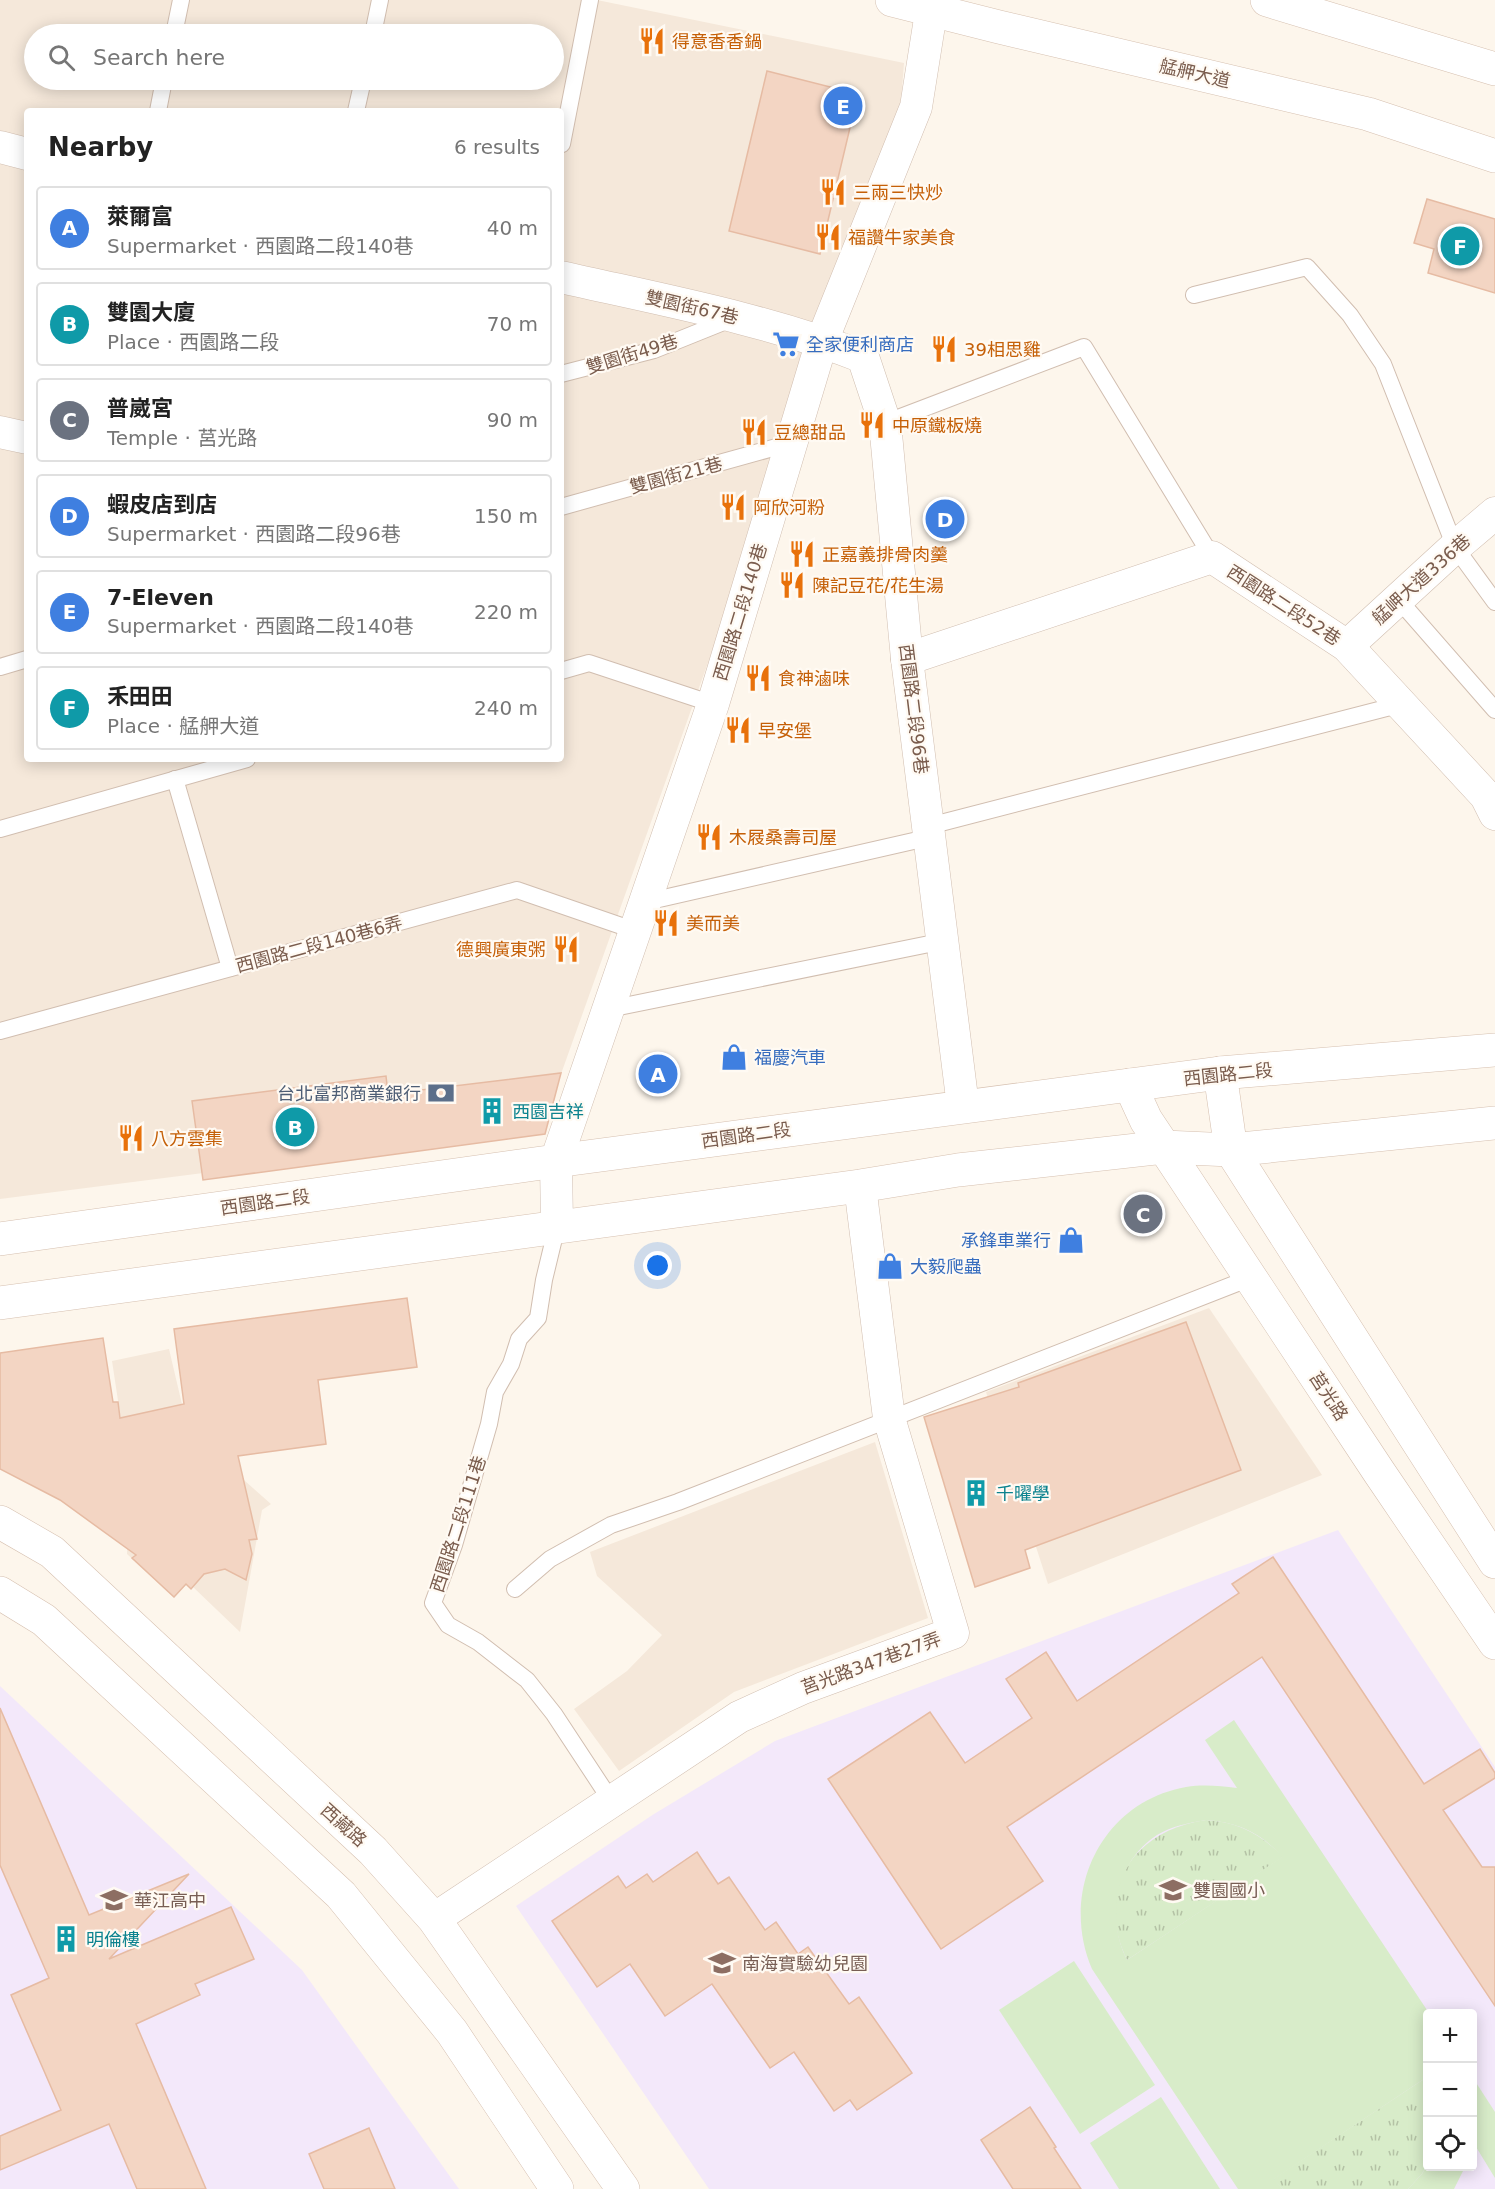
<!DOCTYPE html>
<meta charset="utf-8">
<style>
body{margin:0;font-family:"DejaVu Sans","Noto Sans TC",sans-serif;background:#f2f2f2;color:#222}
.controls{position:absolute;right:18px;bottom:18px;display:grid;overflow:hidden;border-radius:6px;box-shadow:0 3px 15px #0003}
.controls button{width:54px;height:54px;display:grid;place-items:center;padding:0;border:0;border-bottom:2px solid #e0e0e0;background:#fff;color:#222;font:30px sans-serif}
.you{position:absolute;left:658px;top:1266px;width:21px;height:21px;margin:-15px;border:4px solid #fff;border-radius:50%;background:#1a73e8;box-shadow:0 0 0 9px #1a73e833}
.badge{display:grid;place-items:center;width:39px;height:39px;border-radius:50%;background:#2563eb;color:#fff;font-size:20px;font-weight:700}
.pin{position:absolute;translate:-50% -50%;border:3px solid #fff;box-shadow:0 2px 6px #0006}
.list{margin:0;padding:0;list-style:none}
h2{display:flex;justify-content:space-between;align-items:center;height:78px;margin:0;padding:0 24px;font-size:26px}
h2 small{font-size:20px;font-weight:400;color:#767676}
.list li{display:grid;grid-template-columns:39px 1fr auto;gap:18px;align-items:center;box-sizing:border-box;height:84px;margin:0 12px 12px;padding:0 12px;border:2px solid #e0e0e0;border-radius:6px}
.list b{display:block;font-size:22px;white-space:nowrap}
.list p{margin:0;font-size:20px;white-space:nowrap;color:#767676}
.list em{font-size:20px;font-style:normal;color:#767676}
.icon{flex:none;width:33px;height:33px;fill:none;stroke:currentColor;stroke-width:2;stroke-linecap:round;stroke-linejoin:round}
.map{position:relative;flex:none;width:1495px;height:2189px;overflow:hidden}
.search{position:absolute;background:#fff;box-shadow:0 3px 15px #0003;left:24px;top:24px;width:540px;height:66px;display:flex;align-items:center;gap:15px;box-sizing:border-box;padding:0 21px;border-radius:33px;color:#767676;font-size:22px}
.panel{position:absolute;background:#fff;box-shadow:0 3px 15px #0003;left:24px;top:108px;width:540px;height:654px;border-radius:6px}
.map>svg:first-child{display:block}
</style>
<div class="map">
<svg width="1495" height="2189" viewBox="0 0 1495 2189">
<defs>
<pattern id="grass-tufts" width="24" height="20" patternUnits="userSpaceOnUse" patternTransform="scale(1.5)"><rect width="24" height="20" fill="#d8ecc9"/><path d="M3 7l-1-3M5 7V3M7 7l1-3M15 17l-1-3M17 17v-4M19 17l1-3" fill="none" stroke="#b4c2a5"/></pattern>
</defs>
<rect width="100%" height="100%" fill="#fdf6ec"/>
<!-- residential -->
<g fill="#f5e8da" fill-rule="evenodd">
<path d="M 0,0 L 597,0 L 904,63 L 899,128 L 541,1130 L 0,1199 ZM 34,34 L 554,34 L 554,80 L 34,80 ZM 27,111 L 561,111 L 561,759 L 27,759 Z"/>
<polygon points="1209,1308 1322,1475 1048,1584 986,1392"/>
<polygon points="169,1349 193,1451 217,1456 271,1504 262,1510 240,1632 193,1587 191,1589 186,1585 174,1598 127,1554 128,1530 122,1427 112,1361"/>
<polygon points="875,1442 928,1618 734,1692 619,1771 574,1709 627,1671 662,1635 597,1576 590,1552"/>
</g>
<!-- education -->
<g fill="#f3e8fa" fill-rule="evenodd">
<path d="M 1338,1530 L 1495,1767 L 1495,2189 L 709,2189 L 516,1906 L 654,1814 L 775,1741 ZM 1428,2014 L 1472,2014 L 1472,2166 L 1428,2166 Z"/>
<polygon points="0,1686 302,1970 459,2189 0,2189"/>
</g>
<!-- grass -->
<g fill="url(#grass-tufts)">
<path d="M 1206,1820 C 1238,1822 1261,1834 1283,1857 L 1127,1960 C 1094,1891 1132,1830 1206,1820 Z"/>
<polygon points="1427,2077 1427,2164 1422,2174 1408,2189 1283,2189 1273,2179"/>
</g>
<!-- park -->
<g fill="#d8ecc9" fill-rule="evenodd">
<path d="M 1234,1720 L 1429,2013 L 1428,2014 L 1427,2077 L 1274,2179 L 1283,2189 L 1238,2189 L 1092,1969 C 1059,1892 1101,1802 1186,1787 C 1204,1784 1220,1786 1237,1788 L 1205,1740 ZM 1206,1820 C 1237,1822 1262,1833 1282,1857 L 1127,1960 C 1106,1918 1115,1862 1157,1835 C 1172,1826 1189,1823 1206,1820 Z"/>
<polygon points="1074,1961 1155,2085 1080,2134 999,2010"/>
<polygon points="1473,2078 1495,2112 1495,2178 1473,2142"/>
<polygon points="1161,2097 1220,2189 1119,2189 1090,2143"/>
<polygon points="1427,2164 1428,2166 1465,2167 1454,2189 1408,2189 1422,2174"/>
</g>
<!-- building -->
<g fill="#f3d5c3" stroke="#e6bba3" stroke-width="1.5">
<polygon points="767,71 858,94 820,254 729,231"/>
<polygon points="1427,199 1495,219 1495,293 1428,273 1434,249 1414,243"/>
<polygon points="561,1073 545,1134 203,1180 192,1101 386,1076 388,1094"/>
<polygon points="407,1298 417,1367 318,1380 326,1444 238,1456 257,1539 249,1540 252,1554 246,1580 225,1569 204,1574 191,1589 186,1584 174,1597 132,1558 136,1555 60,1500 0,1469 0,1353 103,1338 113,1402 118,1402 120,1418 184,1404 174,1329"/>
<polygon points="1186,1322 1241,1470 1025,1550 1030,1568 975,1587 924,1417 1019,1387 1018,1383"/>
<polygon points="1273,1557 1424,1784 1480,1749 1495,1773 1495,1778 1443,1810 1482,1867 1495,1867 1495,2006 1262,1657 1007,1827 1043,1881 941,1949 828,1779 930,1712 965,1763 1032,1718 1006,1679 1046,1652 1077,1701 1239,1593 1232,1584"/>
<polygon points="0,1708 89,1915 189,1874 109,1959 231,1907 254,1959 195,1984 200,1995 136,2024 206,2189 137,2189 109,2124 0,2170 0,2136 61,2110 11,1995 49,1978 0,1865"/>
<polygon points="697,1852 718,1884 729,1877 765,1930 776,1922 798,1954 808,1947 849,2004 859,1997 912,2073 857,2110 850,2100 834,2111 794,2052 770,2068 712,1984 665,2016 630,1964 597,1987 552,1921 618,1876 626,1888 647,1874 653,1882"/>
<polygon points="1030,2107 1056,2147 1054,2148 1081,2189 1013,2189 981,2140"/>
<polygon points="369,2128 395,2189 324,2189 309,2154"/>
</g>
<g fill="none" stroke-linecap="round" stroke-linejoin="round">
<defs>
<g id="lane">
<polyline points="174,34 181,0"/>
<polyline points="373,34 380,0"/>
<polyline points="158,111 164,80"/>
<polyline points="356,111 363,80"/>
<polyline points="562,144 590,0"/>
<polyline points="1194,295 1307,267 1350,315 1383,364 1455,547 1495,602"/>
<polyline points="561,374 654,350 731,319"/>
<polyline points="885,423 1084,347 1212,557"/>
<polyline points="561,507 791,443"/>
<polyline points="1398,599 1495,710"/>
<polyline points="0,667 27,659"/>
<polyline points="561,671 589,663 713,704"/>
<polyline points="175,779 230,968"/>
<polyline points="929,826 1402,704"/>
<polyline points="0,829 247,759"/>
<polyline points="646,902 931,837"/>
<polyline points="609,1009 944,941"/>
<polyline points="0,1031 517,890 636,931"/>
<polyline points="557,1226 544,1280 538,1318 519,1339 511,1364 495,1392 489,1424 454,1545 433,1603 448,1625 478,1642 527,1680 554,1714 612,1802"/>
<polyline points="515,1589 550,1559 611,1525 678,1502 1250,1278"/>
</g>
<g id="street">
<polyline points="0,147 27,154"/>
<path d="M 561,277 C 662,300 766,319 863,357 L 885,423 L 907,659 L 963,1106"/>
<polyline points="0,432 27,438"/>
<polyline points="1347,646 1455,547 1495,513"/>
<polyline points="907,659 1212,557 1347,646 1486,796 1495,814"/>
<polyline points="557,1226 556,1161 713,704 822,341 916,107 933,0"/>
<polyline points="434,1919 739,1717 803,1688 953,1633 889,1418 860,1186"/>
</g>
<g id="secondary">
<polyline points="892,0 999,27 1368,114 1495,156"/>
<polyline points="1267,0 1495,69"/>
<polyline points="1220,1073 1231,1150 1495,1562"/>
<polyline points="1130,1085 1146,1120 1164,1147 1379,1472 1495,1643"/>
<polyline points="0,1239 556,1161 1220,1073 1495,1050"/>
<polyline points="0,1303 860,1186 958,1170 1164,1147 1231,1150 1495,1123"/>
<polyline points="0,1522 52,1552 373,1851 434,1919 623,2189"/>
<polyline points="0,1593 44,1620 341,1895 452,2032 557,2189"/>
</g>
</defs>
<!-- lane casing -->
<use href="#lane" stroke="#d1beb0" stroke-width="18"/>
<!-- street casing -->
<use href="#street" stroke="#d1beb0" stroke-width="33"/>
<!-- secondary casing -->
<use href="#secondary" stroke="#d6c0b0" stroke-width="34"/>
<!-- lane -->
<use href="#lane" stroke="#fff" stroke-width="16"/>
<!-- street -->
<use href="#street" stroke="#fff" stroke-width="32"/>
<!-- secondary -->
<use href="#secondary" stroke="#fff" stroke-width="33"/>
</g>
<!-- icons -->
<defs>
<symbol id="restaurant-bare" viewBox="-9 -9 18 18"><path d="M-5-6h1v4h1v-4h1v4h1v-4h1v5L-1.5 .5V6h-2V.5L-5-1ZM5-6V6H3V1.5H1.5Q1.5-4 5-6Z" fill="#e8710a" stroke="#fffaf3" stroke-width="2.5" paint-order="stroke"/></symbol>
<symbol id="supermarket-bare" viewBox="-9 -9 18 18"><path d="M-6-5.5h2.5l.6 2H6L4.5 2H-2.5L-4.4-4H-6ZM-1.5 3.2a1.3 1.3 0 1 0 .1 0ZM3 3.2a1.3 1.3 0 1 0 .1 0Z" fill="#3f7fe0" stroke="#fffaf3" stroke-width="2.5" paint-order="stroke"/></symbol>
<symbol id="shop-bare" viewBox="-9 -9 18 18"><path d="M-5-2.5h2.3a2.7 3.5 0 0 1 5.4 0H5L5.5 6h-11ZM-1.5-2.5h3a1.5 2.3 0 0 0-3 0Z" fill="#3f7fe0" stroke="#fffaf3" stroke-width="2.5" paint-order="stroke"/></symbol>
<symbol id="bank-bare" viewBox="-9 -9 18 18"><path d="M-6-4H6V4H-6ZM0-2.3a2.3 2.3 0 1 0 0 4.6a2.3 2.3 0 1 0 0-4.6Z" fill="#5c6f8a" stroke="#fffaf3" stroke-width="2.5" paint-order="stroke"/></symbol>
<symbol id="building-bare" viewBox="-9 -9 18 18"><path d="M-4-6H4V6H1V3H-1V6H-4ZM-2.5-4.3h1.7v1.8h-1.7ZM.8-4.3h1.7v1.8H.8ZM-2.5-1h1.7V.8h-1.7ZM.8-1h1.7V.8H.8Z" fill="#0f9aa8" stroke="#fffaf3" stroke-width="2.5" paint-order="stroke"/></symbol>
<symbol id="school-bare" viewBox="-9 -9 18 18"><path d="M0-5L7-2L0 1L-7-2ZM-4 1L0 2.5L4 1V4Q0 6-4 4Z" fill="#8d6e63" stroke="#fffaf3" stroke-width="2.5" paint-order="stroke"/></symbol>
</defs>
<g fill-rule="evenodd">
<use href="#restaurant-bare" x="633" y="22" width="38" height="38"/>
<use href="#restaurant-bare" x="814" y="173" width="38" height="38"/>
<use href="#restaurant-bare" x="809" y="218" width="38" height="38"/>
<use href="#supermarket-bare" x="767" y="325" width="38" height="38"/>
<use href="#restaurant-bare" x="925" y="330" width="38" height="38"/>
<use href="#restaurant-bare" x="853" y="406" width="38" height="38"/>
<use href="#restaurant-bare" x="735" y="413" width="38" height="38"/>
<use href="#restaurant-bare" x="714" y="488" width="38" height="38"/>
<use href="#restaurant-bare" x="783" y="535" width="38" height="38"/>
<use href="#restaurant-bare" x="773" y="566" width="38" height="38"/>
<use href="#restaurant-bare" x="739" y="659" width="38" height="38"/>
<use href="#restaurant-bare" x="719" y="711" width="38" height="38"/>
<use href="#restaurant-bare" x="690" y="818" width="38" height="38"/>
<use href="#restaurant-bare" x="647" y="904" width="38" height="38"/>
<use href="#restaurant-bare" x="547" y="930" width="38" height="38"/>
<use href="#shop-bare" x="715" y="1038" width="38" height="38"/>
<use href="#bank-bare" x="422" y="1074" width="38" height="38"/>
<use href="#building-bare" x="473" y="1092" width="38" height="38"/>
<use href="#restaurant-bare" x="112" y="1119" width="38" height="38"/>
<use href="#shop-bare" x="1052" y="1221" width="38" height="38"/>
<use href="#shop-bare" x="871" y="1247" width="38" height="38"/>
<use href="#building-bare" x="957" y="1474" width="38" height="38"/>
<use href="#school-bare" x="1154" y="1871" width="38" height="38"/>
<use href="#school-bare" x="95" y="1881" width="38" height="38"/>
<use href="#building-bare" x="47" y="1920" width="38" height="38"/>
<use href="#school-bare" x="703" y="1944" width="38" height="38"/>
</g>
<g text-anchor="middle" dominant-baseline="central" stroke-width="4.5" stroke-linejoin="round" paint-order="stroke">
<!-- food labels -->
<g font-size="18" fill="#c56008" stroke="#fffaf3" text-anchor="start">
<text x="672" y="41">得意香香鍋</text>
<text x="853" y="192">三兩三快炒</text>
<text x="848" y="237">福讚牛家美食</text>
<text x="964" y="349">39相思雞</text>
<text x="892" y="425">中原鐵板燒</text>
<text x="774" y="432">豆總甜品</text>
<text x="753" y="507">阿欣河粉</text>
<text x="822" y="554">正嘉義排骨肉羹</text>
<text x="812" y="585">陳記豆花/花生湯</text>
<text x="778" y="678">食神滷味</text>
<text x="758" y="730">早安堡</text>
<text x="729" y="837">木屐桑壽司屋</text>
<text x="686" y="923">美而美</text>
<text x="546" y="949" text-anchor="end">德興廣東粥</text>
<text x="151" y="1138">八方雲集</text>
</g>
<!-- street labels -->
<g font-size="18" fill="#7a5c4d" stroke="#fffaf3">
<text transform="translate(1195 73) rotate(13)">艋舺大道</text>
<text transform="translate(692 307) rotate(13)">雙園街67巷</text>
<text transform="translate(632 354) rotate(-17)">雙園街49巷</text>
<text transform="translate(676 475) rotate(-15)">雙園街21巷</text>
<text transform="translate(1421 579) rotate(-42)">艋岬大道336巷</text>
<text transform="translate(1284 605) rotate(33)">西園路二段52巷</text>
<text transform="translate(740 612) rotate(-73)">西園路二段140巷</text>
<text transform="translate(914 709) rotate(83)">西園路二段96巷</text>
<text transform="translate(319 944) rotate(-15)">西園路二段140巷6弄</text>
<text transform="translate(1228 1074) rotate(-6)">西園路二段</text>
<text transform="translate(746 1135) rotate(-8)">西園路二段</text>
<text transform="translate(265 1202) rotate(-8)">西園路二段</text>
<text transform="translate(1329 1396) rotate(57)">莒光路</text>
<text transform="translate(458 1524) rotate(-72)">西園路二段111巷</text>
<text transform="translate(871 1663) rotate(-20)">莒光路347巷27弄</text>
<text transform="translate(344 1825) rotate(42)">西藏路</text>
</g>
<!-- shop labels -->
<g font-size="18" fill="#366cbe" stroke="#fffaf3" text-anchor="start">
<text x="806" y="344">全家便利商店</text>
<text x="754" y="1057">福慶汽車</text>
<text x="1051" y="1240" text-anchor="end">承鋒車業行</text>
<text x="910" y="1266">大毅爬蟲</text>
</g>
<!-- service labels -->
<g font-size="18" fill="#4e5e75" stroke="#fffaf3" text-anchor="end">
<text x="421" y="1093">台北富邦商業銀行</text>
</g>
<!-- culture labels -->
<g font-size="18" fill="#0d838f" stroke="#fffaf3" text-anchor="start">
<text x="512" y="1111">西園吉祥</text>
<text x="996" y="1493">千曜學</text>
<text x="86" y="1939">明倫樓</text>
</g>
<!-- education labels -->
<g font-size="18" fill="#785e54" stroke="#fffaf3" text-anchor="start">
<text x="1193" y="1890">雙園國小</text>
<text x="134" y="1900">華江高中</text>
<text x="742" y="1963">南海實驗幼兒園</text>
</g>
</g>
</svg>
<div class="controls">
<button>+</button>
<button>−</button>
<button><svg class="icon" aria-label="locate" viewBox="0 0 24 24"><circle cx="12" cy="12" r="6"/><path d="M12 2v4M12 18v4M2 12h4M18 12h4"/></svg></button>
</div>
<div class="you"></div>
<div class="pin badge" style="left:658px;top:1074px;background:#3f7fe0">A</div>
<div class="pin badge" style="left:295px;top:1127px;background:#0f9aa8">B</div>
<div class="pin badge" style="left:1143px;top:1214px;background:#6b7280">C</div>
<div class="pin badge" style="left:945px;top:519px;background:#3f7fe0">D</div>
<div class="pin badge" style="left:843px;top:106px;background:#3f7fe0">E</div>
<div class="pin badge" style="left:1460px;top:246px;background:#0f9aa8">F</div>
<div class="search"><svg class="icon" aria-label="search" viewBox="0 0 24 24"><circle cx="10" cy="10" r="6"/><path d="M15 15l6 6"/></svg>Search here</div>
<section class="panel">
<h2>Nearby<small>6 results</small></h2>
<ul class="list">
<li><span class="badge" style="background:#3f7fe0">A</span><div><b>萊爾富</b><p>Supermarket · 西園路二段140巷</p></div><em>40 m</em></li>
<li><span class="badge" style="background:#0f9aa8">B</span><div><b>雙園大廈</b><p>Place · 西園路二段</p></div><em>70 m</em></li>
<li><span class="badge" style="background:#6b7280">C</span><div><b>普崴宮</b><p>Temple · 莒光路</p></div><em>90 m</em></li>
<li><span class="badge" style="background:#3f7fe0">D</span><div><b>蝦皮店到店</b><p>Supermarket · 西園路二段96巷</p></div><em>150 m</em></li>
<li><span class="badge" style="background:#3f7fe0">E</span><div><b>7-Eleven</b><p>Supermarket · 西園路二段140巷</p></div><em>220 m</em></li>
<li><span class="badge" style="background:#0f9aa8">F</span><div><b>禾田田</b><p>Place · 艋舺大道</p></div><em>240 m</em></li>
</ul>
</section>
</div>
